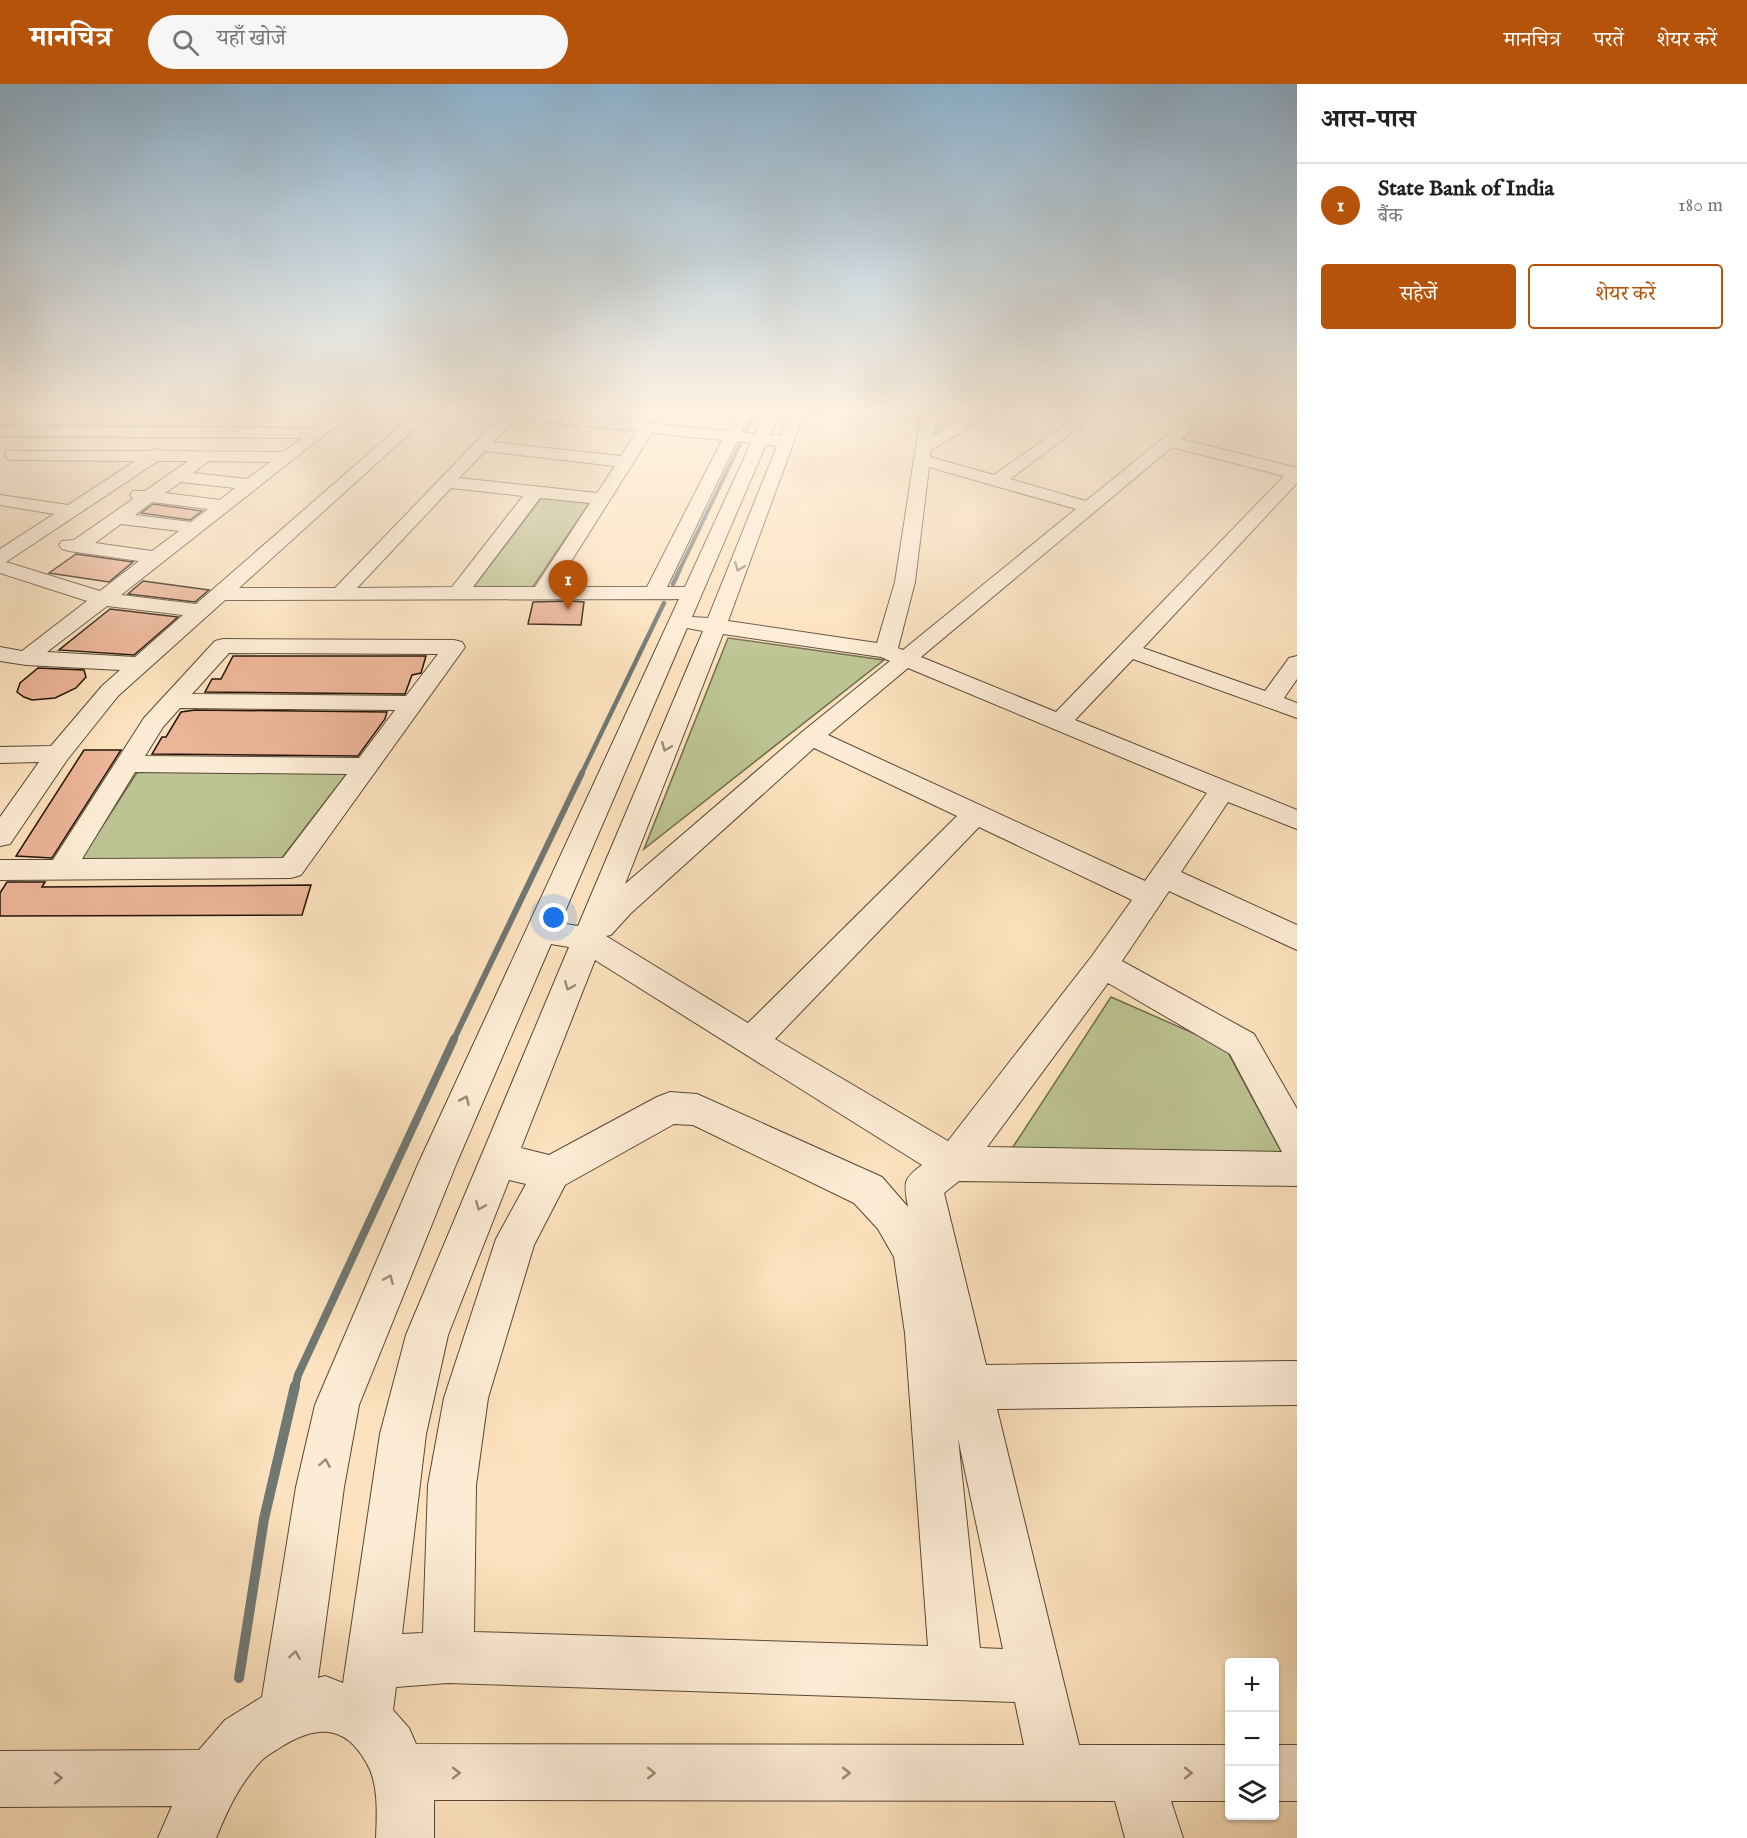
<!DOCTYPE html>
<html lang="hi">
<meta charset="utf-8">
<style>
body{margin:0;font-family:"IM FELL English","Noto Serif Devanagari",serif;background:#f6f6f6;color:#202124}
.controls{position:absolute;right:18px;bottom:18px;display:grid;overflow:hidden;border-radius:6px;box-shadow:0 2px 4px #0004}
.controls button{width:54px;height:54px;display:grid;place-items:center;padding:0;border:0;border-bottom:2px solid #e0e0e0;background:#fff;color:#202124;font:30px sans-serif}
.you{position:absolute;left:554px;top:834px;width:21px;height:21px;margin:-15px;border:4px solid #fff;border-radius:50%;background:#1a73e8;box-shadow:0 0 0 9px #1a73e833}
.badge{display:grid;place-items:center;width:39px;height:39px;border-radius:50%;background:#b45309;color:#fff;font-size:20px;font-weight:700}
.pin{position:absolute;translate:-50% -50px;filter:drop-shadow(0 2px 3px #0008)}
.pin::after{content:'';position:absolute;top:32px;width:21px;height:18px;background:inherit;clip-path:polygon(0 0,100% 0,50% 100%)}
.list{margin:0;padding:0;list-style:none}
h2{display:flex;justify-content:space-between;align-items:center;height:78px;margin:0;padding:0 24px;font-size:26px}
h2 small{font-size:20px;font-weight:400;color:#757577}
.list li{display:grid;grid-template-columns:39px 1fr auto;gap:18px;align-items:center;box-sizing:border-box;height:84px;padding:0 24px;border-top:2px solid #e0e0e0}
.list b{display:block;font-size:22px;white-space:nowrap}
.list p{margin:0;font-size:20px;white-space:nowrap;color:#757577}
.list em{font-size:20px;font-style:normal;color:#757577}
.actions{display:flex;gap:12px;padding:18px 24px}
.actions a{flex:1;padding:14px 0;border:2px solid #b45309;border-radius:6px;text-align:center;font-size:21px;color:#b45309}
.actions .main{background:#b45309;color:#fff}
.icon{flex:none;width:33px;height:33px;fill:none;stroke:currentColor;stroke-width:2;stroke-linecap:round;stroke-linejoin:round}
.map{position:relative;flex:none;width:1297px;height:1754px;overflow:hidden}
header{display:flex;align-items:center;gap:36px;box-sizing:border-box;height:84px;padding:0 30px;background:#b45309;color:#fff}
header strong{font-size:28px}
nav{display:flex;gap:33px;margin-inline-start:auto;font-size:21px}
.search{width:420px;height:54px;background:#f6f6f6;display:flex;align-items:center;gap:15px;box-sizing:border-box;padding:0 21px;border-radius:33px;color:#757577;font-size:22px}
main{display:flex}
aside{flex:1;background:#fff}
.map>svg:first-child{display:block}
</style>
<header>
<strong>मानचित्र</strong>
<div class="search"><svg class="icon" aria-label="search" viewBox="0 0 24 24"><circle cx="10" cy="10" r="6"/><path d="M15 15l6 6"/></svg>यहाँ खोजें</div>
<nav><a>मानचित्र</a><a>परतें</a><a>शेयर करें</a></nav>
</header>
<main>
<div class="map">
<svg width="1297" height="1754" viewBox="0 0 1297 1754">
<rect width="100%" height="100%" fill="#fce2be"/>
<filter id="stains"><feTurbulence type="fractalNoise" baseFrequency=".00333" numOctaves="4"/><feColorMatrix values="0 0 0 0 .2 0 0 0 0 .09 0 0 0 0 .02 0 0 0 .5 -.17"/></filter>
<radialGradient id="worn" r=".72"><stop offset=".6" stop-color="#630" stop-opacity="0"/><stop offset="1" stop-color="#630" stop-opacity=".3"/></radialGradient>
<!-- green -->
<g fill="#bdc493" stroke="#706c4e" stroke-width="1.5">
<polygon points="939,330 972,330 937,351"/>
<polygon points="542,413 590,418 532,504 472,505"/>
<polygon points="728,554 884,576 644,765"/>
<polygon points="138,687 349,687 281,775 81,775"/>
<polygon points="1111,913 1225,963 1282,1069 1009,1069"/>
</g>
<g fill="none" stroke-linecap="round" stroke-linejoin="round">
<!-- stream-far4 -->
<g stroke="#707874" stroke-width="4">
<polyline points="746,347 755,330"/>
<polyline points="679,487 741,358"/>
</g>
<!-- stream-far3 -->
<g stroke="#707874" stroke-width="4.5">
<polyline points="673,500 680,485"/>
<polyline points="581,691 664,519"/>
</g>
<!-- stream-far2 -->
<polyline stroke="#707874" stroke-width="6" points="453,957 582,689"/>
<!-- stream-far1 -->
<polyline stroke="#707874" stroke-width="8" points="295,1303 298,1291 454,955"/>
<!-- stream -->
<polyline stroke="#707874" stroke-width="10" points="239,1594 264,1435 295,1302"/>
</g>
<!-- building -->
<g fill="#ecb498" stroke="#221408" stroke-width="1.5">
<polygon points="153,420 202,427 190,436 141,429"/>
<polygon points="76,470 133,478 109,498 49,489"/>
<polygon points="143,497 209,506 195,518 128,510"/>
<polygon points="571,517 584,518 581,541 528,540 533,518"/>
<polygon points="110,525 178,533 134,571 59,566"/>
<polygon points="233,572 426,572 421,589 412,591 405,610 205,608 212,595 221,595"/>
<polygon points="38,584 84,586 86,593 76,604 55,614 32,616 24,613 17,608 20,599"/>
<polygon points="195,626 387,628 385,635 358,672 152,670 162,653 166,653 181,628"/>
<polygon points="84,666 121,666 52,774 16,772"/>
<polygon points="7,798 45,798 42,803 311,801 302,831 0,832 0,809"/>
</g>
<g fill="none" stroke-linecap="round" stroke-linejoin="round">
<defs>
<g id="minor">
<path d="M 334,330 L 351,330 L 121,511 L 196,520 L 414,330 L 431,330 L 239,504 L 335,504 L 503,330 L 555,330 L 727,347 L 736,330 L 750,330 L 742,348 L 755,350 L 765,330 L 779,330 L 770,351 L 781,352 L 790,330 L 804,330 L 728,537 L 877,559 L 895,498 L 921,330 L 936,330 L 933,352 L 971,330 L 988,330 L 986,333 L 931,366 L 930,373 L 994,391 L 1080,330 L 1097,330 L 1010,395 L 1086,417 L 1193,330 L 1210,330 L 1181,355 L 1297,384 L 1297,399 L 1143,564 L 1265,607 L 1289,574 L 1297,572 L 1297,595 L 1284,614 L 1297,619 L 1297,634 L 1133,575 L 1075,636 L 1297,726 L 1297,745 L 1228,718 L 1181,788 L 1297,841 L 1297,866 L 1169,807 L 1122,877 L 1254,950 L 1297,1025 L 1297,1102 L 959,1097 L 944,1109 L 986,1281 L 1297,1277 L 1297,1321 L 997,1325 L 1079,1661 L 1230,1661 L 1230,1717 L 1171,1717 L 1183,1754 L 1125,1754 L 1115,1717 L 434,1716 L 434,1754 L 376,1754 C 377,1730 379,1699 366,1678 C 344,1639 315,1642 281,1663 C 275,1667 267,1671 262,1676 C 240,1699 228,1725 216,1754 L 158,1754 L 172,1722 L 0,1723 L 0,1667 L 199,1666 L 225,1636 L 262,1613 L 296,1403 L 315,1321 L 419,1078 L 679,515 L 225,516 L 118,612 L 67,676 L 10,760 L 0,762 L 0,733 L 39,678 L 0,679 L 0,663 L 51,662 L 102,602 L 120,586 L 26,581 L 0,577 L 0,563 L 22,567 L 87,517 L 0,489 L 0,465 L 54,430 L 0,421 L 0,411 L 68,421 L 135,377 L 13,376 L 7,375 L 5,371 L 7,367 L 150,367 L 157,365 L 163,367 L 283,368 L 302,354 L 0,352 L 0,342 L 315,344 ZM 515,335 L 637,347 L 621,372 L 493,358 ZM 652,349 L 722,356 L 647,503 L 555,503 ZM 737,357 L 751,359 L 685,503 L 667,503 ZM 766,360 L 777,362 L 708,534 L 692,533 ZM 1172,363 L 1284,392 L 1056,628 L 921,573 ZM 485,367 L 615,382 L 597,409 L 459,394 ZM 158,377 L 188,377 L 145,407 L 133,407 L 130,411 L 133,415 L 74,456 L 62,457 L 59,461 L 62,465 L 69,467 L 139,477 L 100,507 L 6,478 ZM 209,377 L 270,378 L 247,395 L 193,389 ZM 929,383 L 1076,425 L 903,566 L 898,564 L 915,498 ZM 181,398 L 235,404 L 220,416 L 165,409 ZM 451,404 L 523,412 L 452,503 L 357,504 ZM 540,414 L 590,419 L 535,503 L 473,503 ZM 152,418 L 208,425 L 191,438 L 135,431 ZM 121,440 L 179,447 L 152,467 L 95,459 ZM 107,522 L 183,531 L 135,573 L 47,568 ZM 687,544 L 703,547 L 578,842 L 560,839 ZM 723,550 L 881,573 L 890,577 L 802,648 L 625,800 ZM 908,584 L 1207,709 L 1145,797 L 828,651 ZM 814,664 L 957,732 L 748,939 L 606,852 L 611,851 L 631,829 ZM 979,743 L 1132,816 L 1092,872 L 948,1057 L 775,955 ZM 551,860 L 569,863 L 406,1251 L 380,1350 L 343,1599 L 325,1592 L 318,1594 L 344,1403 L 359,1321 L 457,1078 ZM 595,876 L 922,1081 C 902,1095 904,1100 908,1123 L 882,1093 L 697,1010 L 670,1008 L 657,1013 L 549,1071 L 521,1064 ZM 1108,899 L 1230,970 L 1282,1068 L 987,1063 ZM 674,1040 L 693,1041 L 854,1119 L 878,1145 L 894,1173 L 905,1249 L 928,1562 L 474,1548 L 476,1401 L 488,1314 L 534,1161 L 565,1101 ZM 509,1096 L 526,1100 L 496,1155 L 444,1314 L 428,1401 L 423,1549 L 402,1550 L 426,1350 L 448,1251 ZM 958,1354 L 1003,1565 L 980,1564 ZM 448,1599 L 1015,1618 L 1024,1661 L 416,1660 L 409,1644 L 393,1626 L 396,1603 Z"/>
<path d="M 223,555 L 454,556 L 462,558 L 465,563 L 301,791 L 291,794 L 0,796 L 0,776 L 53,776 L 144,634 L 215,557 ZM 229,569 L 438,570 L 406,612 L 192,610 ZM 180,624 L 395,626 L 359,674 L 145,672 L 163,643 ZM 135,688 L 347,690 L 283,774 L 82,775 Z"/>
<rect x="1274" y="1661" width="23" height="56"/>
</g>
</defs>
<!-- minor casing -->
<use href="#minor" stroke="#584836" stroke-width="2"/>
<!-- minor -->
<use href="#minor" fill="#fdecd5" fill-rule="evenodd"/>
</g>
<!-- one-way arrows -->
<defs><path id="oneway-chevron" d="M-2-3.5L2.5 0L-2 3.5" fill="none" stroke-width="1.6" stroke-linecap="round" stroke-linejoin="round" transform="scale(1.5)"/></defs>
<g stroke="#9a8b79">
<use href="#oneway-chevron" transform="translate(739 483) rotate(111)"/>
<use href="#oneway-chevron" transform="translate(666 663) rotate(112)"/>
<use href="#oneway-chevron" transform="translate(569 902) rotate(112)"/>
<use href="#oneway-chevron" transform="translate(465 1016) rotate(-66)"/>
<use href="#oneway-chevron" transform="translate(480 1122) rotate(112)"/>
<use href="#oneway-chevron" transform="translate(389 1195) rotate(-67)"/>
<use href="#oneway-chevron" transform="translate(325 1379) rotate(-80)"/>
<use href="#oneway-chevron" transform="translate(295 1571) rotate(-81)"/>
<use href="#oneway-chevron" transform="translate(456 1689)"/>
<use href="#oneway-chevron" transform="translate(651 1689)"/>
<use href="#oneway-chevron" transform="translate(846 1689)"/>
<use href="#oneway-chevron" transform="translate(1188 1689)"/>
<use href="#oneway-chevron" transform="translate(58 1694)"/>
</g>
<!-- sky -->
<linearGradient id="sky" x2="0" y2="1"><stop stop-color="#8db7d6"/><stop offset="0.57" stop-color="#fef2e2"/><stop offset="1" stop-color="#fef2e2" stop-opacity="0"/></linearGradient>
<rect width="1297" height="575" fill="url(#sky)"/>
<rect width="100%" height="100%" filter="url(#stains)"/>
<rect width="100%" height="100%" fill="url(#worn)"/>
</svg>
<div class="controls">
<button>+</button>
<button>−</button>
<button><svg class="icon" aria-label="layers" viewBox="0 0 24 24"><path d="M12 4l9 5-9 5-9-5zM3 14l9 5 9-5"/></svg></button>
</div>
<div class="you"></div>
<div class="pin badge" style="left:568px;top:526px">1</div>
</div>
<aside>
<h2>आस-पास<small></small></h2>
<ul class="list">
<li><span class="badge">1</span><div><b>State Bank of India</b><p>बैंक</p></div><em>180 m</em></li>
</ul>
<div class="actions"><a class="main">सहेजें</a><a>शेयर करें</a></div>
</aside>
</main>
